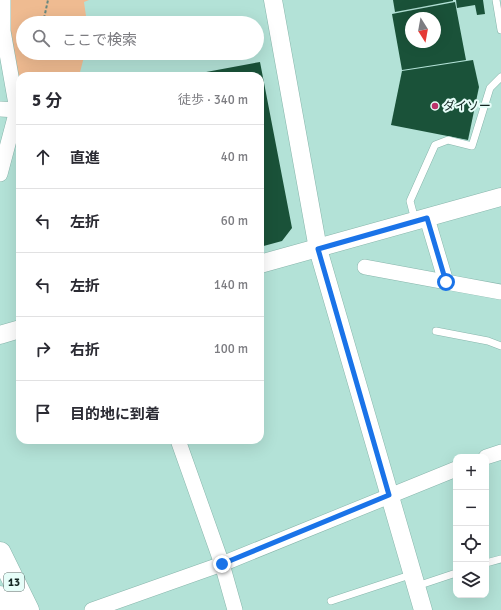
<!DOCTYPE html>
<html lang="ja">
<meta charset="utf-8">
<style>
body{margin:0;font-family:Signika,"Noto Sans JP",sans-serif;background:#f2f2f3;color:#2b2b33}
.controls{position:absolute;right:12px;bottom:12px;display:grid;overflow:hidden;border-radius:8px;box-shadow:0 4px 16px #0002}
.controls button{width:36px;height:36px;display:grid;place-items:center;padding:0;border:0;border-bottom:1px solid #e1e1e2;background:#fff;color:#2b2b33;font:20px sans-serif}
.compass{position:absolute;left:405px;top:12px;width:36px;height:36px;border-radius:50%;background:#fff;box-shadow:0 4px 16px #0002;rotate:169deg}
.stop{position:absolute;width:12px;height:12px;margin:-9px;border:3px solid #1a73e8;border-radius:50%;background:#fff}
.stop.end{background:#1a73e8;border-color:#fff;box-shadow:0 1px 4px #0008}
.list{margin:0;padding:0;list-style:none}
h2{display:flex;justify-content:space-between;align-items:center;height:52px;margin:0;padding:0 16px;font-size:17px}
h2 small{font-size:13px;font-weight:400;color:#7c7c81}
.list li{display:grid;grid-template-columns:26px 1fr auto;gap:12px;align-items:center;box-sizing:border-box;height:64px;padding:0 16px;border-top:1px solid #e1e1e2}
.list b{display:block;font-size:15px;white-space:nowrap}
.list em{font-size:13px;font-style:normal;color:#7c7c81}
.icon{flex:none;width:22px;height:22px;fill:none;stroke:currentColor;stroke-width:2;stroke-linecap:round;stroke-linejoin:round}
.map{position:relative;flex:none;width:501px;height:610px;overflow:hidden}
.search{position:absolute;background:#fff;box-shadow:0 4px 16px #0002;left:16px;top:16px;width:248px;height:44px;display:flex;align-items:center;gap:10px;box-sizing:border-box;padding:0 14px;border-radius:22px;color:#7c7c81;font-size:15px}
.panel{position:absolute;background:#fff;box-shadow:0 4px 16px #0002;left:16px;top:72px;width:248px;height:372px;border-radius:12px}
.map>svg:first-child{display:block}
</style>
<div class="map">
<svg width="501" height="610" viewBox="0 0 501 610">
<rect width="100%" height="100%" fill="#b3e2d7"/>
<!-- green -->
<polygon fill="#efbb91" points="8,0 89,0 84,2 87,23 23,23 23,53 85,53 79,76 20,76 20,86 8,27"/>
<!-- building -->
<g fill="#1a5239" fill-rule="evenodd">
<polygon points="393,0 453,0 453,1 395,12"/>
<polygon points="456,0 483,0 485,14 477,15 475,5 457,8"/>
<path d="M 455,2 L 466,60 L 402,70 L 392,14 ZM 411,18 L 435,18 L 435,42 L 411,42 Z"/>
<polygon points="473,60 479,87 468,140 391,125 402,71"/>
<polygon points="260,62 292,228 282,241 260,247 260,76 190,75"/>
</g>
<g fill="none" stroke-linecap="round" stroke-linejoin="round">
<defs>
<g id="service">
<polyline points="496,0 501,30"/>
<polyline points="415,220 410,201 435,145 448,140 472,146 490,88 501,77"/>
<polyline points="436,331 488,341 501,346"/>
<polyline points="486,563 501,559"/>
<polyline points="417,586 456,573"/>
<polyline points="331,601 413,574"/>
</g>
<g id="minor">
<polyline points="0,109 17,110"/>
<polyline points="0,174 17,110 3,31 3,0"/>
<polyline points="427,218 446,282 501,292"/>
<polyline points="365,267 446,282"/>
<polyline points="178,440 222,564 235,610"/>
<polyline points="486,457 501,452"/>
<polyline points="92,610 222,564 456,469"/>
</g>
<g id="tertiary">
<polyline points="273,0 318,249 423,610"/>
<polyline points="260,264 501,197"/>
<polyline points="0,335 20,329"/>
</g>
<g id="trunk">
<polyline points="0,553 28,610"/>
<polyline points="0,597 7,610"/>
</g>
</defs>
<!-- service casing -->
<use href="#service" stroke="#88b6ac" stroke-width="8"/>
<!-- minor casing -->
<use href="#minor" stroke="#88b6ac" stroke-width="16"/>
<!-- tertiary casing -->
<use href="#tertiary" stroke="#88b6ac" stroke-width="19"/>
<!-- trunk casing -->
<use href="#trunk" stroke="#88b6ac" stroke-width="23"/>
<!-- path -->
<polyline stroke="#66877f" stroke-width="2" stroke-dasharray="3 2" stroke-linecap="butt" points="43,23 48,0"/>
<!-- service -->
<use href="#service" stroke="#fff" stroke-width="7"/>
<!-- minor -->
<use href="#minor" stroke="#fff" stroke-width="15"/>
<!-- tertiary -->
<use href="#tertiary" stroke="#fff" stroke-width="18"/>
<!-- trunk -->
<use href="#trunk" stroke="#fff" stroke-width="22"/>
</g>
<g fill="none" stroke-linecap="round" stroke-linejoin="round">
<!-- route -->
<polyline stroke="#1a73e8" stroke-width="5" points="222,564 389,495 318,249 427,218 446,282"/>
</g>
<!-- markers -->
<circle fill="#bb316a" stroke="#e6fdf8" stroke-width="1.5" cx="435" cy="106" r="4"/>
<g text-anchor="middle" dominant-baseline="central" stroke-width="4" stroke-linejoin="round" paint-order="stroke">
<!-- shield labels -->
<rect fill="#e6fdf8" stroke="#536662" stroke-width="1" x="4" y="573" width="20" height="18" rx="3"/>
<g font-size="11" font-weight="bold" fill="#142622">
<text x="14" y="582">13</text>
</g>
<!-- poi labels -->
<g font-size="12" fill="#142622" stroke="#e6fdf8" text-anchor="start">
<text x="443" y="106">ダイソー</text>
</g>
</g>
</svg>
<div class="controls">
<button>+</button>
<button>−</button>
<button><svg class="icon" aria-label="locate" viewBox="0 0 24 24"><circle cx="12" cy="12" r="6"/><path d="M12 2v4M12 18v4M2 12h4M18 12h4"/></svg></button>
<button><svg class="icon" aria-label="layers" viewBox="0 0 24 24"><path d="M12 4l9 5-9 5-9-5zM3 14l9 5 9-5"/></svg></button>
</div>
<svg class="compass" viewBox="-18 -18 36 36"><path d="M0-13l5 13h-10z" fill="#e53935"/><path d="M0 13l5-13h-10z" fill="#7c7c81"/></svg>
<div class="stop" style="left:446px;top:282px"></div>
<div class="stop end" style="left:222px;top:564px"></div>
<div class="search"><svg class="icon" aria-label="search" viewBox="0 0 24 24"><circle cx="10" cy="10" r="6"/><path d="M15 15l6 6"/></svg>ここで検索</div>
<section class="panel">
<h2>5 分<small>徒歩 · 340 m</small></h2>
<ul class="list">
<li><svg class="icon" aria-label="ahead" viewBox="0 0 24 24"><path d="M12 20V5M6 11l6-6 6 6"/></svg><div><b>直進</b></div><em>40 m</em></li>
<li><svg class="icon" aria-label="left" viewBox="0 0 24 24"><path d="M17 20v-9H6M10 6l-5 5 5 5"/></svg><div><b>左折</b></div><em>60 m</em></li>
<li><svg class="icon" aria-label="left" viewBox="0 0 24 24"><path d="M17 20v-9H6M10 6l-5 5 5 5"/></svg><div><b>左折</b></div><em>140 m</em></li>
<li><svg class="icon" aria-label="right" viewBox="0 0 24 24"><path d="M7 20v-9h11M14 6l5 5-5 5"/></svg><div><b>右折</b></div><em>100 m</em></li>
<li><svg class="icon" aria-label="arrive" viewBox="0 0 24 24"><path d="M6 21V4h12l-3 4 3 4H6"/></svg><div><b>目的地に到着</b></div></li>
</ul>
</section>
</div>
